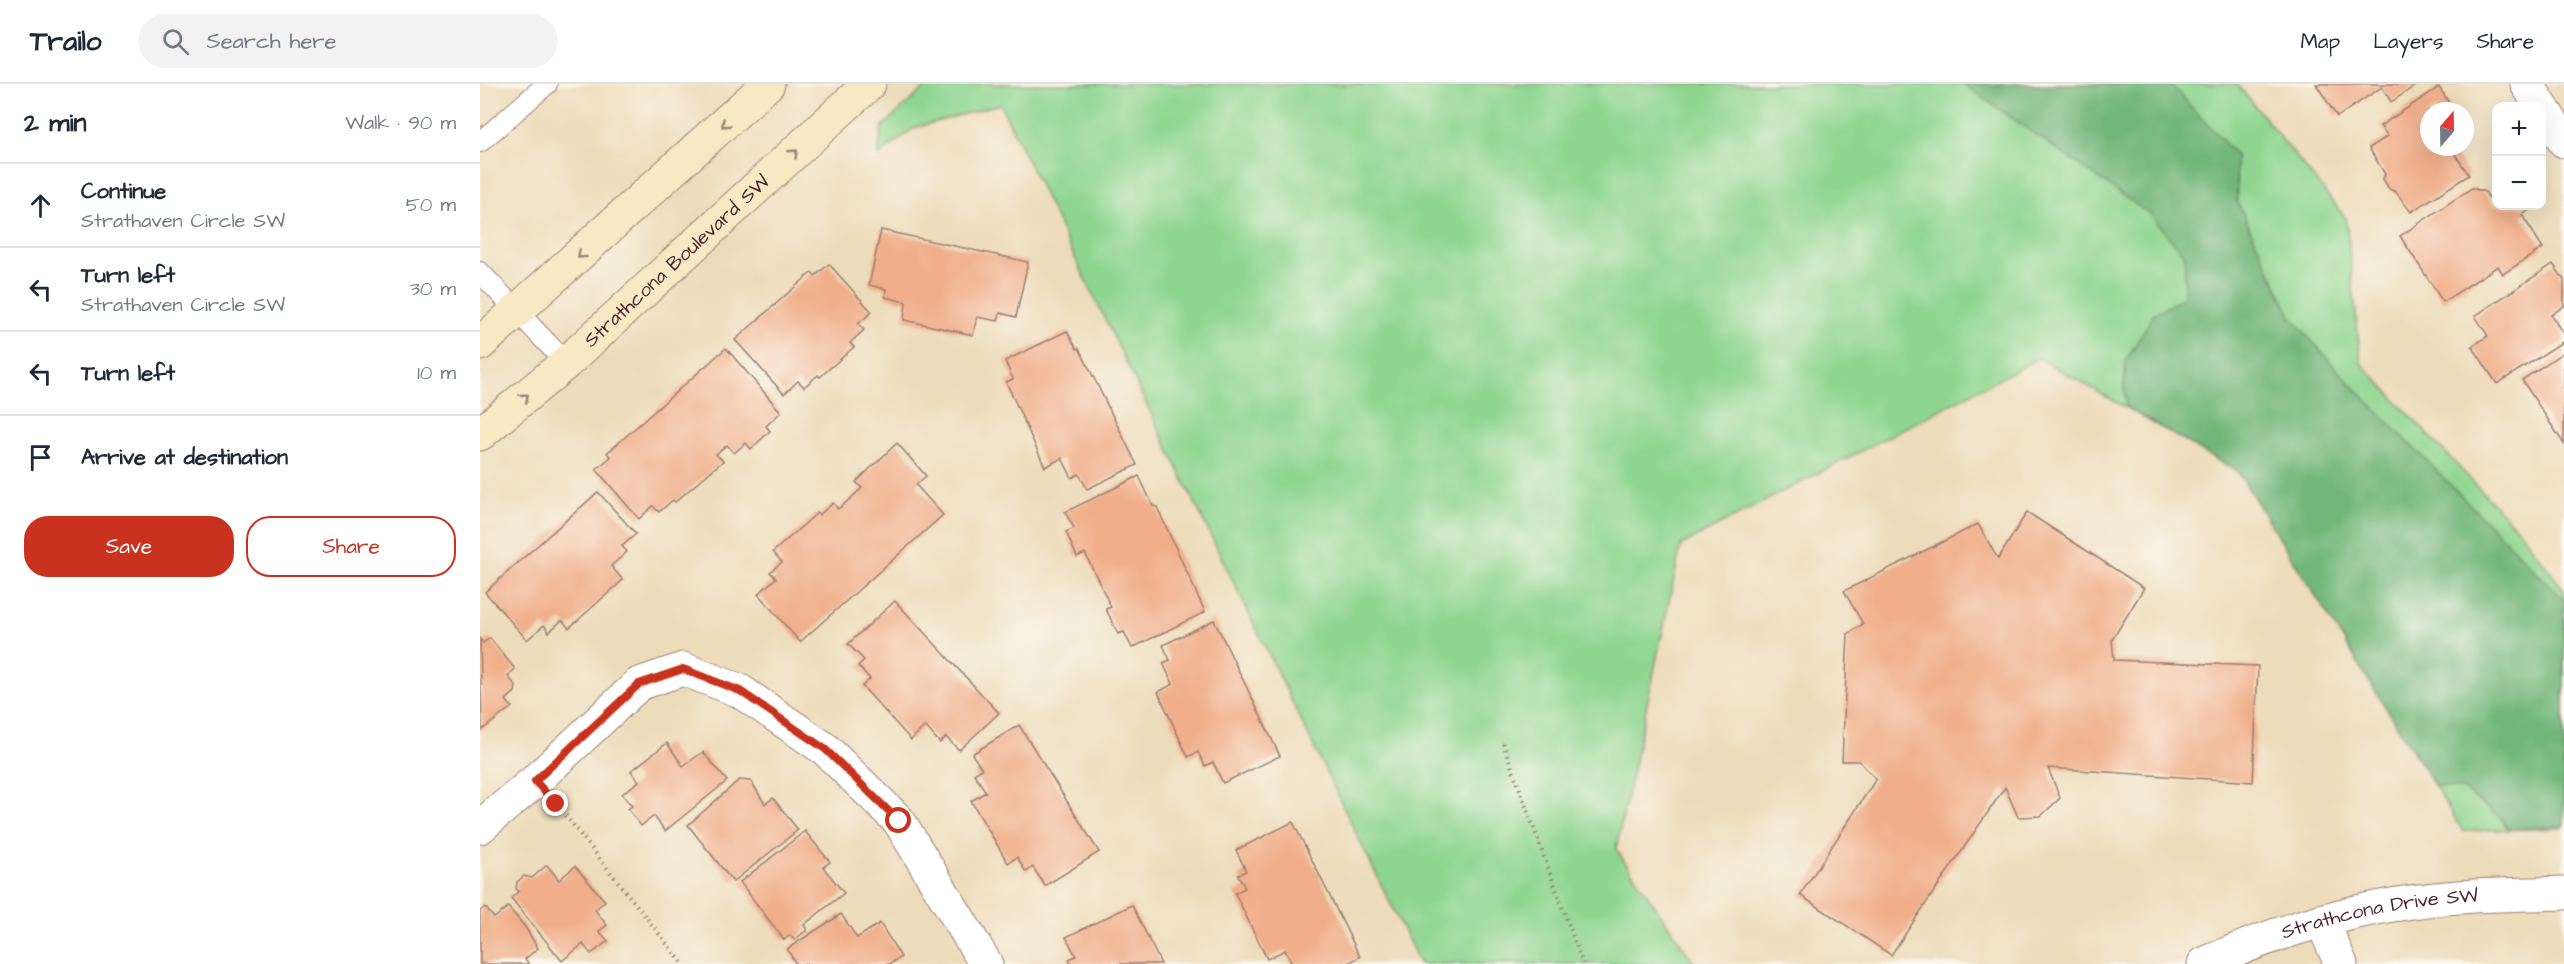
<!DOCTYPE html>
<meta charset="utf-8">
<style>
body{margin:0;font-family:"Architects Daughter",sans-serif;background:#f2f2f3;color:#1f2937}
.controls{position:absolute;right:18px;top:18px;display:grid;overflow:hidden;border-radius:12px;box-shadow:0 6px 24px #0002}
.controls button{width:54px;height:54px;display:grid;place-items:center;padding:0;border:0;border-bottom:2px solid #e0e1e3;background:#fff;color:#1f2937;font:30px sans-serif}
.compass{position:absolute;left:1940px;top:18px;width:54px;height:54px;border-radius:50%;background:#fff;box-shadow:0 6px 24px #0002;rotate:20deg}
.stop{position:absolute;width:18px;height:18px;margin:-14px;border:4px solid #c8321e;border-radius:50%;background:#fff}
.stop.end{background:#c8321e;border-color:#fff;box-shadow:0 2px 6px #0008}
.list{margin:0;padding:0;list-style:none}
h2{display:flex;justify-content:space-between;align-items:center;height:78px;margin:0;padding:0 24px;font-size:26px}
h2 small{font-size:20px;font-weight:400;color:#747a83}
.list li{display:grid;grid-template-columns:39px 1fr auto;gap:18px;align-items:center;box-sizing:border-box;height:84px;padding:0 24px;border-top:2px solid #e0e1e3}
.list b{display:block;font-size:22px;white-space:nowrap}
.list p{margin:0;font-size:20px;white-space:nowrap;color:#747a83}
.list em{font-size:20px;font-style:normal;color:#747a83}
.actions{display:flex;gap:12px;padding:18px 24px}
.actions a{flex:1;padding:14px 0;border:2px solid #c8321e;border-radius:24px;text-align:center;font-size:21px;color:#c8321e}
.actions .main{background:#c8321e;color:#fff}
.icon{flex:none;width:33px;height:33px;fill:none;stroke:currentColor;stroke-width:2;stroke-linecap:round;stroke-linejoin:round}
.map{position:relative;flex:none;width:2084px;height:880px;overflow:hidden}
header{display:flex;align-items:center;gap:36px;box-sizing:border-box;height:84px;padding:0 30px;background:#fff;border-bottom:2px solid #e0e1e3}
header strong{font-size:28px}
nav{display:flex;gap:33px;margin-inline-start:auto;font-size:21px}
.search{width:420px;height:54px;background:#f2f2f3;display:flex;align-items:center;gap:15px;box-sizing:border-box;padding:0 21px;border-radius:33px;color:#747a83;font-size:22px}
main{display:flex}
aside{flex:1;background:#fff}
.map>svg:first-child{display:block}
</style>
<header>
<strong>Trailo</strong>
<div class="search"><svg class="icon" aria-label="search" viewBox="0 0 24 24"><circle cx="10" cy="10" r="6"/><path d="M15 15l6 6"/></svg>Search here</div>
<nav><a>Map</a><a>Layers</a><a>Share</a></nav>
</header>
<main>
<aside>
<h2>2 min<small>Walk · 90 m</small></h2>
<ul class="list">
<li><svg class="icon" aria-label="ahead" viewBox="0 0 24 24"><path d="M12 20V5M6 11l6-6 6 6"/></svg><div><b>Continue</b><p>Strathaven Circle SW</p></div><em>50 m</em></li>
<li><svg class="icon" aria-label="left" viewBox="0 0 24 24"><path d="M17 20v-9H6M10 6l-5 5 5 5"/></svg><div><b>Turn left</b><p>Strathaven Circle SW</p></div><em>30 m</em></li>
<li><svg class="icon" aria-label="left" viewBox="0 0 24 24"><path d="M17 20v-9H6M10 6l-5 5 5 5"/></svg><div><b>Turn left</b></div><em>10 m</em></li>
<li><svg class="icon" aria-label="arrive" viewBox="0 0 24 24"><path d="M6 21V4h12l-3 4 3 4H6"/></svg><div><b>Arrive at destination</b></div></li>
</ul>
<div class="actions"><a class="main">Save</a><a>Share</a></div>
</aside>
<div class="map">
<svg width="2084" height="880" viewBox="0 0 2084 880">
<rect width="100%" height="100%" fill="#fbf7ec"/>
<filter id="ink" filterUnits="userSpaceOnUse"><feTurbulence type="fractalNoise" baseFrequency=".0167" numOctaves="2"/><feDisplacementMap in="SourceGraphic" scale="12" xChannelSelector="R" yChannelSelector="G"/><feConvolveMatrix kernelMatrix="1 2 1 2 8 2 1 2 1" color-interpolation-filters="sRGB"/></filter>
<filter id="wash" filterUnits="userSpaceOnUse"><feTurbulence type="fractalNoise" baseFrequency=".008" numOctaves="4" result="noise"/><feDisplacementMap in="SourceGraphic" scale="24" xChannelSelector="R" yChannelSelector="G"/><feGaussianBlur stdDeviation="1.35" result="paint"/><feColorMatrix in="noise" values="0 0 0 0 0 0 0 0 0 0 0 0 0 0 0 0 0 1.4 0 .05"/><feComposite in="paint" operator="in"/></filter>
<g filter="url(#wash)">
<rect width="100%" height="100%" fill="#eddcba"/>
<!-- green -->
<polygon fill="#8ed690" stroke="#6c7a5e" stroke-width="1.5" points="449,0 1757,0 1866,134 1881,279 2041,449 2084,506 2084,744 1983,747 1758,388 1559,274 1201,461 1136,765 1215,880 940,880 520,20 434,44 398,72 402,43"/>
<!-- forest -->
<polygon fill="#72b77a" stroke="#5e6b52" stroke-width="1.5" points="1483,0 1690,0 1756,71 1757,117 1812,234 1864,293 2084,516 2084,742 2028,745 2022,735 1982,705 1955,702 1758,388 1646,323 1644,303 1646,276 1674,230 1704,213 1705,172 1671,131"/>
<g id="blocks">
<!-- building -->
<g fill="#f0af8a">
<polygon points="1836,0 1938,0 1911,18 1902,3 1857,33"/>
<polygon points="1959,3 1974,27 1949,27 1949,63 1970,63 1989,91 1931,128 1916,108 1909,105 1903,95 1905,90 1889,64 1908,52 1900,42"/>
<polygon points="1992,104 2005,108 2014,122 2044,122 2048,127 2042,131 2063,164 2023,190 2018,182 1963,218 1920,152"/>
<polygon points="401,146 548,178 536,233 520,229 518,237 497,233 493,251 424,236 426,218 405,213 406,205 389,201"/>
<polygon points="349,180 392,228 378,240 384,246 370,259 374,263 340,293 338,291 324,303 318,297 304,310 255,256 332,188 335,192"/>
<polygon points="2073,180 2084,196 2084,222 2071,231 2084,251 2084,257 2017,300 1992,262 2008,252 1995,232"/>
<polygon points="587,247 597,265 599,264 657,381 607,405 599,390 592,394 582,374 565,383 526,298 533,295 525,277"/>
<polygon points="246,264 301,328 286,342 290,347 271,365 266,359 254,369 247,361 236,370 243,377 195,418 193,416 179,428 173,422 159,435 116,385 131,373 127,369"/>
<polygon points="2084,268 2084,360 2042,296"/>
<polygon points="417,359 446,392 436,401 463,431 320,558 278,510 296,494 290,488 302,478 293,468 337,429 339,431 353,419 358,425 369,416 382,404 376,398"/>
<polygon points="659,392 673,422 677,423 725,528 652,564 644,548 638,550 626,525 631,523 605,469 597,473 586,448 594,444 585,428"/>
<polygon points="118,408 156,450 142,462 147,468 131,482 143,496 89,544 82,536 69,548 64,541 47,556 5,508"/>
<polygon points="1547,428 1664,504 1632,556 1634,576 1778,582 1773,698 1568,684 1580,714 1561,732 1538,733 1525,703 1411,871 1320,811 1396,695 1379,677 1362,677 1368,550 1383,540 1364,507 1498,440 1518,475"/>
<polygon points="415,517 519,629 479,666 466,653 460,659 445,642 431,656 382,602 390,595 378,582 384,576 368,560"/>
<polygon points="734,536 800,672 743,699 733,678 725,682 718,668 708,673 678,608 693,600 683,579 690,576 683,561"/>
<polygon points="10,554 35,585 28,592 36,602 35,608 26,616 32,623 2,646 0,555 3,559"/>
<polygon points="539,641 619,768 565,802 553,783 546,788 537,773 528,779 491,717 506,708 494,690 502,685 492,670"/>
<polygon points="187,659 203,682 223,668 247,697 185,747 174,732 161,742 148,725 152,722 142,710 159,697 151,687"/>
<polygon points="259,696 271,697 285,720 293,714 318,746 253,798 208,741"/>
<polygon points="813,738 880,873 866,880 812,880 805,866 787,875 755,809 765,804 758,791 766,787 756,766"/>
<polygon points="325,747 350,778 343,783 364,809 324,841 327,846 314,856 310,851 304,856 260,798"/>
<polygon points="67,781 79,796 95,782 125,817 115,826 127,841 119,847 128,857 111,870 103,860 82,877 31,814 39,807 36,805 37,798 44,792 52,794"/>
<polygon points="652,821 681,880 591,880 589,875 596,872 586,853"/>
<polygon points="5,823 14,834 28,823 45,843 58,864 45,875 49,880 0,880 0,827"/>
<polygon points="361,830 377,854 400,839 421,873 410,880 316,880 307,865"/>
</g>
</g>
</g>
<g filter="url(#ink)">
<use href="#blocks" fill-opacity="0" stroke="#9c7e72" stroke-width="1.5"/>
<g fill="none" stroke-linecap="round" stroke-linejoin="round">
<defs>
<g id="service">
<polyline points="0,58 67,0"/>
<polyline points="0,188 86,279"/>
</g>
<g id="minor">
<polyline points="2047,0 2084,57"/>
<polyline points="0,743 55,697 159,600 203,585 260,607 345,665 419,737 506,880"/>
<polyline points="1842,837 1861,880"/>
</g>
<g id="tertiary">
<path id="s1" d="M 1724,880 C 1794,848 1871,825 1947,816 C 1992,810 2038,811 2084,809"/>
</g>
<g id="secondary">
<polyline points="0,260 288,0"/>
<path id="s2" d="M 0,350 L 86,279 L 389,0"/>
</g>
</defs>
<!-- service casing -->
<use href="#service" stroke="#9c7e72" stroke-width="22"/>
<!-- minor casing -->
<use href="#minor" stroke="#9c7e72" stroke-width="35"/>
<!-- tertiary casing -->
<use href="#tertiary" stroke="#9c7e72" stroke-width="35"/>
<!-- secondary casing -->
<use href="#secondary" stroke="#9c7e72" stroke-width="35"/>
<!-- path -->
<g stroke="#9c7e72" stroke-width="4" stroke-dasharray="1.5 4.5" stroke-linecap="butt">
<polyline points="1023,659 1103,880"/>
<polyline points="78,722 203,880"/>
</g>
<!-- service -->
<use href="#service" stroke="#fff" stroke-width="20"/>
<!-- minor -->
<use href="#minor" stroke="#fff" stroke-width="33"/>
<!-- tertiary -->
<use href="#tertiary" stroke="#fff" stroke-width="33"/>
<!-- secondary -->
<use href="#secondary" stroke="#f6e9c3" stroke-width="33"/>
</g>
<!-- one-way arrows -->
<defs><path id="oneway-chevron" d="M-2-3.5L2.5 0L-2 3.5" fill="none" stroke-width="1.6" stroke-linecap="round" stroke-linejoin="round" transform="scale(1.5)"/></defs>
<g stroke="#a08477">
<use href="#oneway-chevron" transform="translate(245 40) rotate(137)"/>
<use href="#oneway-chevron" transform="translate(314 69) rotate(-43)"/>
<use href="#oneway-chevron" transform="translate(101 171) rotate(138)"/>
<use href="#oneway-chevron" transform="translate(45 313) rotate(-40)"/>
</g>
</g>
<g fill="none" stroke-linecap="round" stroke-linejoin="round" filter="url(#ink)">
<!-- route -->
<polyline stroke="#c8321e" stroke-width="8" points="76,720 55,697 159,600 203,585 260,607 345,665 419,737"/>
</g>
<g text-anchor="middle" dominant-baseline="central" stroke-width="5" stroke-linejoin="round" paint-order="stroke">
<!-- street labels -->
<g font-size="20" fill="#4a1f2b" stroke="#fbf7ec">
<text stroke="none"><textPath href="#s2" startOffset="262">Strathcona Boulevard SW</textPath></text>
<text stroke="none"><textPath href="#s1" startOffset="184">Strathcona Drive SW</textPath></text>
</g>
</g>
</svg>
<div class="controls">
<button>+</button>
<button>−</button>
</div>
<svg class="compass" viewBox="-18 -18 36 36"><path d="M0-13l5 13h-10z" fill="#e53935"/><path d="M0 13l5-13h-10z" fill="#747a83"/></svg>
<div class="stop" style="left:419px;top:737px"></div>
<div class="stop end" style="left:76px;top:720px"></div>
</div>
</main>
